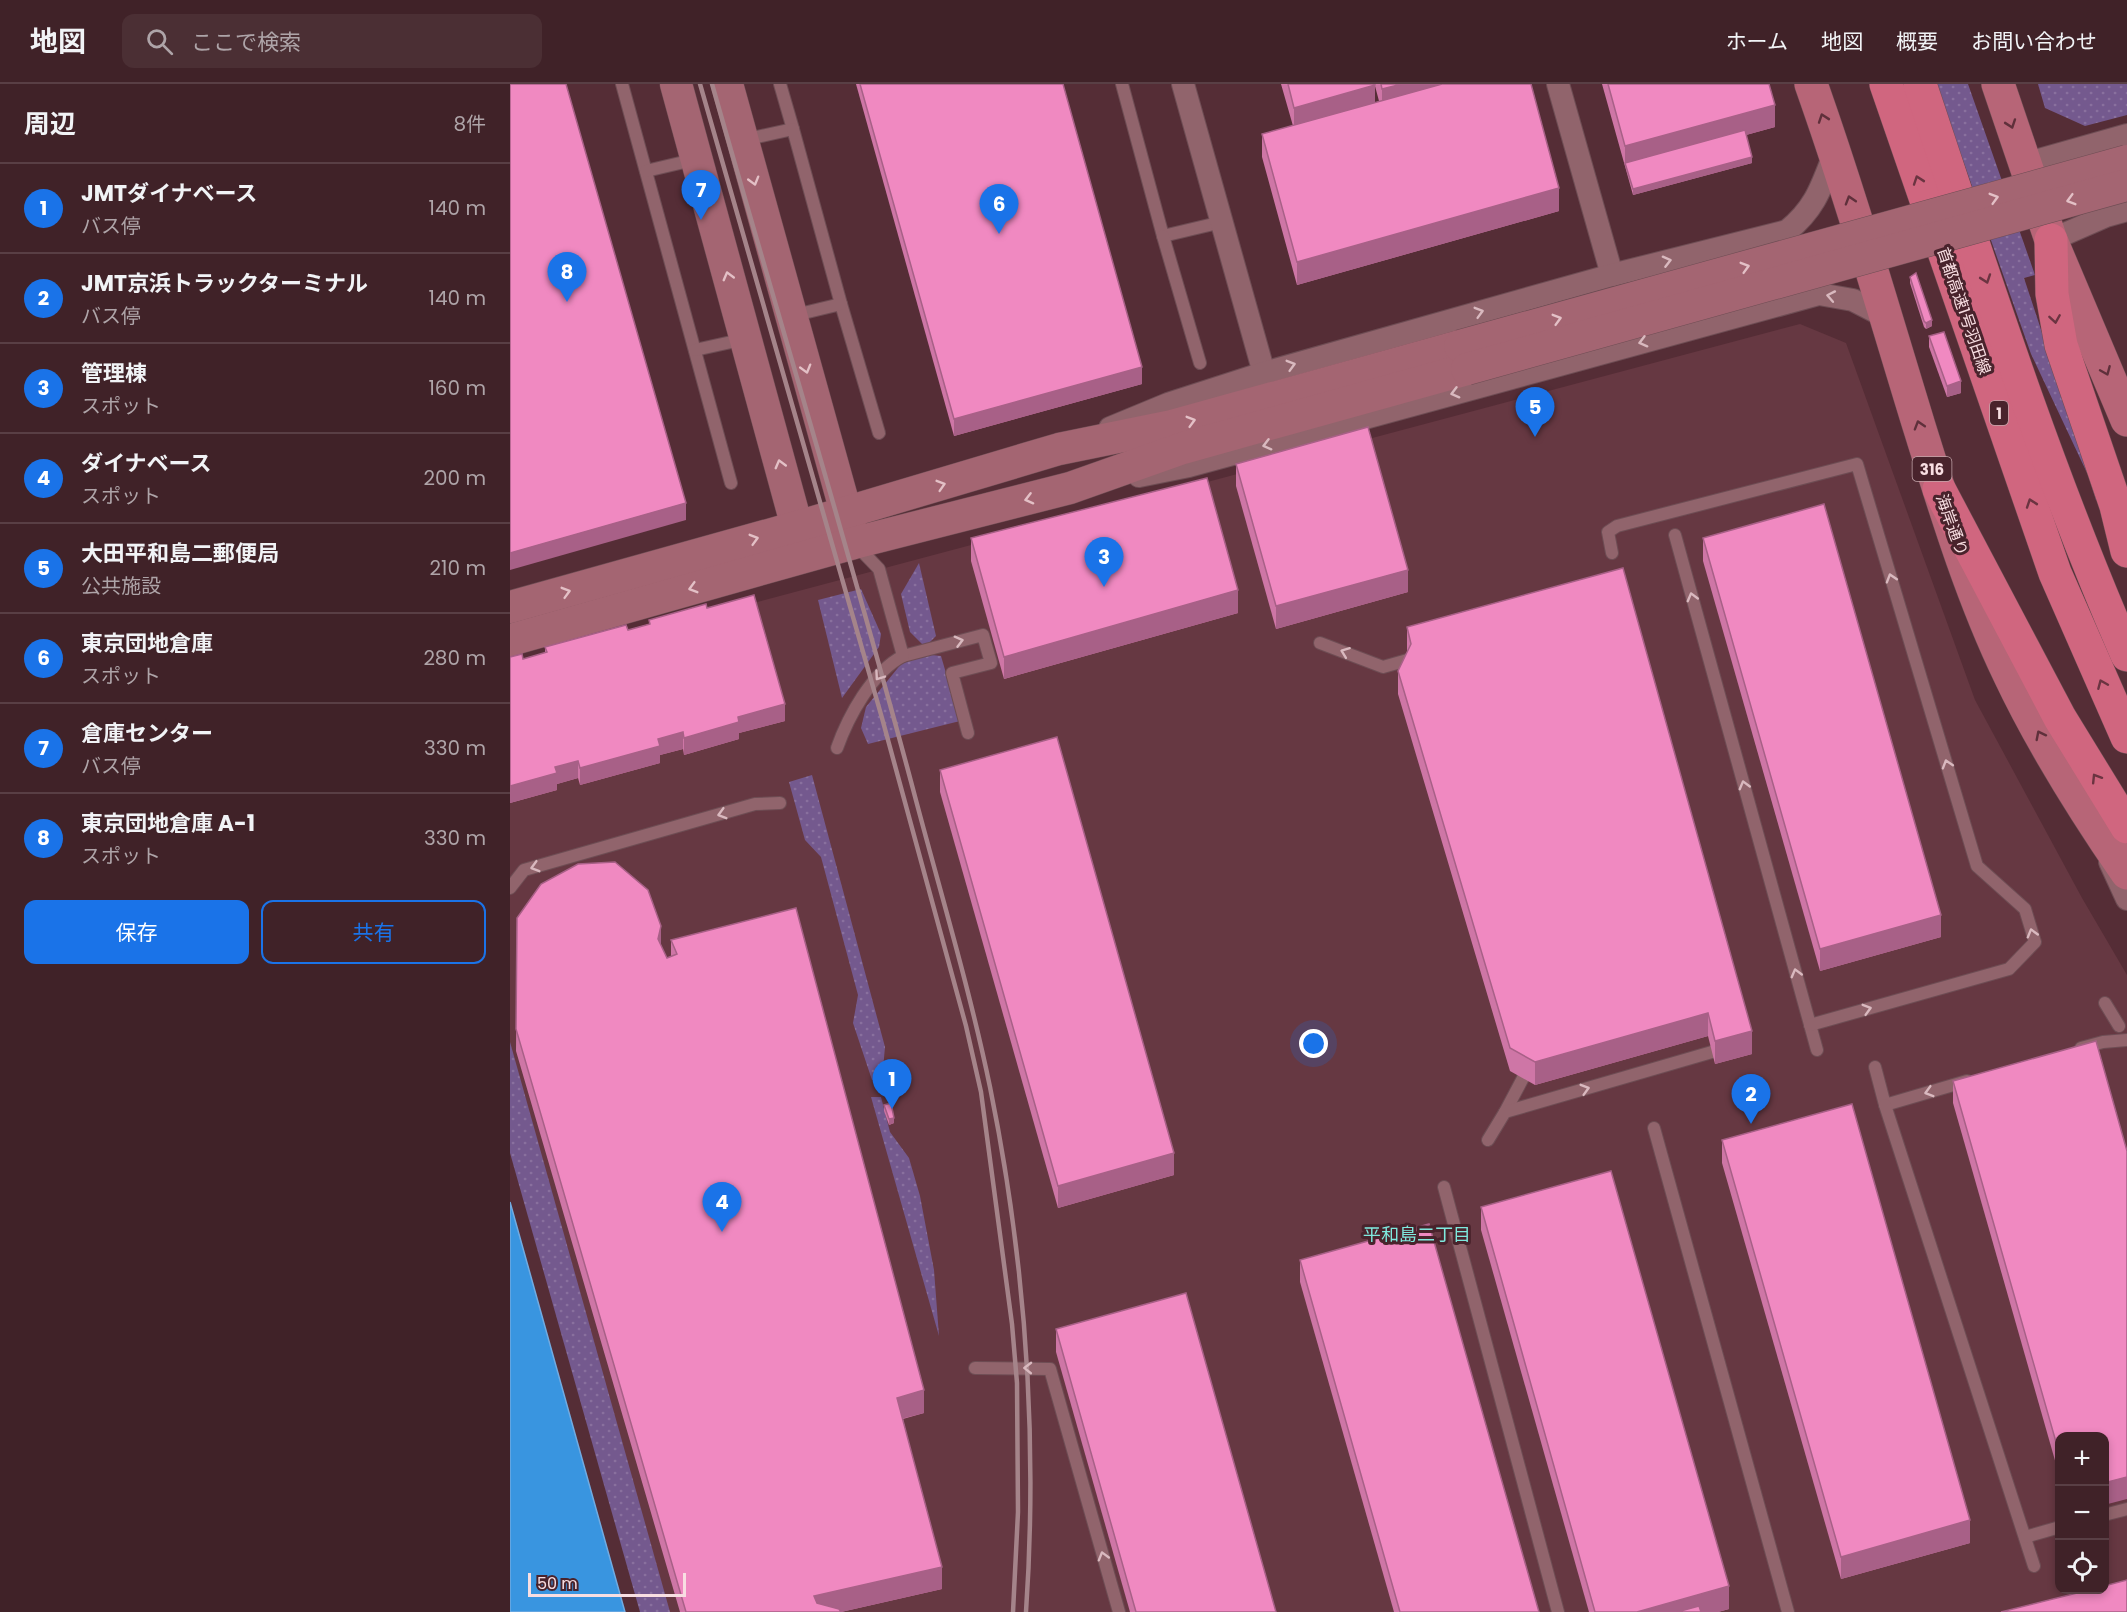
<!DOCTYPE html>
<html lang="ja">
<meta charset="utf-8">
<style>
body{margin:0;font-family:Poppins,"Noto Sans JP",sans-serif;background:#4b2f34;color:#f1f3f6}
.controls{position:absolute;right:18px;bottom:18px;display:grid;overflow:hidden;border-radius:12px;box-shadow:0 3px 9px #0003}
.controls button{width:54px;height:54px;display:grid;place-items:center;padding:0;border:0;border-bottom:2px solid #593f45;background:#402228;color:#f1f3f6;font:30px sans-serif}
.scale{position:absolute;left:18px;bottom:15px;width:158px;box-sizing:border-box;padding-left:6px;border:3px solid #f8dee2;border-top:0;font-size:16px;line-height:21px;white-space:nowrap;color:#f8dee2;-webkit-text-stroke:4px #49232c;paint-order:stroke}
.you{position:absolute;left:804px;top:960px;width:21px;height:21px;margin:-15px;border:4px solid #fff;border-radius:50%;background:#1a73e8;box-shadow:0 0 0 9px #1a73e833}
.badge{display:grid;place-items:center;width:39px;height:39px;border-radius:50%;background:#1a73e8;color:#fff;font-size:20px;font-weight:700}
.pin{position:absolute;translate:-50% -50px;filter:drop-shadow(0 2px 3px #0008)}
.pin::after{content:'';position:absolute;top:32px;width:21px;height:18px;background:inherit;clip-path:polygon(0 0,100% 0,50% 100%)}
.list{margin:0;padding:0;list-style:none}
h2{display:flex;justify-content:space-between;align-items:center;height:78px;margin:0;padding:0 24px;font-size:26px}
h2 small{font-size:20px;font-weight:400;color:#aea4a8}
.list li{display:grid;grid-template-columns:39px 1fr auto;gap:18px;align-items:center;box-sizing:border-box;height:90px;padding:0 24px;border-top:2px solid #593f45}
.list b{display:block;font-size:22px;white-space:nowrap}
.list p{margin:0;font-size:20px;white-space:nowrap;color:#aea4a8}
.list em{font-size:20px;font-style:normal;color:#aea4a8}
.actions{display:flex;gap:12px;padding:18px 24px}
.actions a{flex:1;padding:14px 0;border:2px solid #1a73e8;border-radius:12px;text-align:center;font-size:21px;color:#1a73e8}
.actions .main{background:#1a73e8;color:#fff}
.icon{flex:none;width:33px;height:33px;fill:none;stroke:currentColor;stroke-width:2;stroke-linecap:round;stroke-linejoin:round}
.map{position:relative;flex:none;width:1617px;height:1528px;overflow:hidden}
header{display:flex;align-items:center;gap:36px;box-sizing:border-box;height:84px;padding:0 30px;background:#402228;border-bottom:2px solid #593f45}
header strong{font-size:28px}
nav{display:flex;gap:33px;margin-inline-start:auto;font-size:21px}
.search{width:420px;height:54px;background:#4b2f34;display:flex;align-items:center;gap:15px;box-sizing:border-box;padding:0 21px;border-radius:12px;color:#aea4a8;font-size:22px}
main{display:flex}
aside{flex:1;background:#402228}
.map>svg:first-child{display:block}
</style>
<header>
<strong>地図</strong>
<div class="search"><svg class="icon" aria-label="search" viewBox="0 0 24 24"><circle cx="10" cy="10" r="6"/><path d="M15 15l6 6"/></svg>ここで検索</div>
<nav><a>ホーム</a><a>地図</a><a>概要</a><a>お問い合わせ</a></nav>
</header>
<main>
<aside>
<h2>周辺<small>8件</small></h2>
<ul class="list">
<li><span class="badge">1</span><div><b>JMTダイナベース</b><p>バス停</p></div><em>140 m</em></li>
<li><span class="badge">2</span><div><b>JMT京浜トラックターミナル</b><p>バス停</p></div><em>140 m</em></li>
<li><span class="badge">3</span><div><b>管理棟</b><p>スポット</p></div><em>160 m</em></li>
<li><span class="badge">4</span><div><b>ダイナベース</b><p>スポット</p></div><em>200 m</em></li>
<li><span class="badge">5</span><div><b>大田平和島二郵便局</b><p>公共施設</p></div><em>210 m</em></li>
<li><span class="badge">6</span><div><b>東京団地倉庫</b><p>スポット</p></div><em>280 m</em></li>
<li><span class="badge">7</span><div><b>倉庫センター</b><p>バス停</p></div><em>330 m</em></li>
<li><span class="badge">8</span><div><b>東京団地倉庫 A-1</b><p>スポット</p></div><em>330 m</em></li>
</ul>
<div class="actions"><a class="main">保存</a><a>共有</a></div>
</aside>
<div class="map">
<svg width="1617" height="1528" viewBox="0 0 1617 1528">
<defs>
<pattern id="green-dots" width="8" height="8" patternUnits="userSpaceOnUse" patternTransform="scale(1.5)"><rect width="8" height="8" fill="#74598e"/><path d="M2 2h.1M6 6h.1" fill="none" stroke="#89709e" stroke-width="1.8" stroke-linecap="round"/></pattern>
</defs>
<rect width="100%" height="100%" fill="#552d36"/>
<!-- built -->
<path fill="#663842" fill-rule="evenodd" d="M 1290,240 L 1336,259 L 1465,616 L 1572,814 L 1617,891 L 1617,1528 L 154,1528 L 0,1018 L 0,584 ZM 1550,1352 L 1594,1352 L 1594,1506 L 1550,1506 Z"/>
<!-- green -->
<g fill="url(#green-dots)">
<polygon points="1426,0 1458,0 1525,191 1514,194 1549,300 1586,390 1586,416 1578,391 1521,270"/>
<polygon points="1528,0 1617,0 1617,31 1575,42 1535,24"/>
<polygon points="409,479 426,552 415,563 400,548 391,510"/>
<polygon points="351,505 371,550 369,563 332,614 308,516"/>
<polygon points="412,570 431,572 450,637 358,660 351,644 356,623 396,574"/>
<polygon points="302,691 375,963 372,995 362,996 343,939 348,911 311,773 295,756 279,698"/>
<polygon points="0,958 160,1528 130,1528 0,1069"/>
<polygon points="361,1013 371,1013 380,1048 399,1074 410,1112 424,1186 429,1252"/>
</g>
<!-- water -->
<polygon fill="#3995e0" stroke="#72abe1" stroke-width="1.5" points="0,1118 115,1528 0,1528"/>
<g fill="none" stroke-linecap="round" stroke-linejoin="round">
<defs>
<g id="lane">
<polyline points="112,0 221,399"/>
<polyline points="612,0 653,152 712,138"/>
<polyline points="233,56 283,45 270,0"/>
<polyline points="136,87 187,75"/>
<polyline points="653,152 690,279"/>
<polyline points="331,220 369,349"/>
<polyline points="281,232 331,220 283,45"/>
<polyline points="185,266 235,255"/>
<polyline points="1165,451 1307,966"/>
<polyline points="1102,469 1098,448 1107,442 1347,380 1467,782 1515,825 1525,858 1499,885 1300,941"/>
<polyline points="810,559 873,583 908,573"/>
<polyline points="393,572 473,551 481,579 442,589 458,649"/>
<path d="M 327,664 C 338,633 362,588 393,572 L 369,485 L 345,460"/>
<polyline points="0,804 14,786 245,720 270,719"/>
<polyline points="1595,919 1609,942"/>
<polyline points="1571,964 1593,958 1617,956"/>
<polyline points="1365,983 1375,1021 1457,997"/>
<polyline points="1375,1021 1524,1482"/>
<polyline points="995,1028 1013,994"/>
<polyline points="1144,1044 1278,1528"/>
<polyline points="978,1056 995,1028 1202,968 1214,961"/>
<polyline points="934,1103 1048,1528"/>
<polyline points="465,1284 540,1285 609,1528"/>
<polyline points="1594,1431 1617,1425"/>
<polyline points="1515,1453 1550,1443"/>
</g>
<g id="street">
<polyline points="673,0 754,289"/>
<polyline points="1048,0 1102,191"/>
<polyline points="1515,80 1617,51"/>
<polyline points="1541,156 1596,132 1617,126"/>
<path d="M 600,344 L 658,320 L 754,289 L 1102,191 L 1277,147 C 1306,124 1312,101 1325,68"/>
<polyline points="629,392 679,382 1309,210 1343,216 1376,233"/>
<polyline points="1600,778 1617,815"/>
</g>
<g id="secondary">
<polyline points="166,0 287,443 283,465"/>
<polyline points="217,0 342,450"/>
<polyline points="0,523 287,443 549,365 662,342 950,262"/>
<polyline points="0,556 344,459 560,404 673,364 957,285"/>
</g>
<g id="primary">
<path d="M 1301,0 C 1341,113 1374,228 1409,342 C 1435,425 1461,511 1499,590 C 1532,660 1573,725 1617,789"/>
<polyline points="1488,0 1541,156 1617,336"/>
</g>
<g id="highway">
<polyline points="1376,0 1545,489 1617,653"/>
<path d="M 1410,0 C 1474,192 1536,385 1617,571"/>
<polyline points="1541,156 1542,210 1551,261 1606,422 1617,467"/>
<polyline points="1429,405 1550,634 1617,743"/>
</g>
</defs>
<!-- lane casing -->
<use href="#lane" stroke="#6e4d54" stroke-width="14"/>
<!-- street casing -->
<use href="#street" stroke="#6e4d54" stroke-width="24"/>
<!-- secondary casing -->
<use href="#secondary" stroke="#6e4d54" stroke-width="33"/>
<!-- primary casing -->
<use href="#primary" stroke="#6e4d54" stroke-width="34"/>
<!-- highway casing -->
<use href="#highway" stroke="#6e4d54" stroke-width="34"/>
<!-- lane -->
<use href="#lane" stroke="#91646c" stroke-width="12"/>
<!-- street -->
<use href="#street" stroke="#91646c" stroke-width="22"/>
<!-- secondary -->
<use href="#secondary" stroke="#a46572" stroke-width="32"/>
<!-- primary -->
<use href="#primary" stroke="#b76577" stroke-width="33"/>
<!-- highway -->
<use href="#highway" stroke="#d0667f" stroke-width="33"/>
<!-- rail -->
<g stroke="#a5848a" stroke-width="4.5">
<polyline points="190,0 372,634 456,942 471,1008 502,1240 507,1299 508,1428 503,1528"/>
<path d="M 202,0 C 269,235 340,469 403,705 C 429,804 459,902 480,1003 C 515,1175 528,1352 516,1528"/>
</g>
<defs>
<g id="secondary-bridge">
<polyline points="950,262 1617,77"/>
<polyline points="957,285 1617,101"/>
</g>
</defs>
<!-- secondary-bridge casing -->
<use href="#secondary-bridge" stroke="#6e4d54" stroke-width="33" stroke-linecap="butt"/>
<!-- secondary-bridge -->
<use href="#secondary-bridge" stroke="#a46572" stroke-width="32"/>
</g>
<!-- wall -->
<g fill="#ce76a6" fill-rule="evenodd">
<polygon points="346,0 553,0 632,300 444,352"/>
<path d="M 771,0 L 1021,0 L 1049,127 L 787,201 L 752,73 L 752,50 L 783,42 ZM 865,2 L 869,17 L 865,19 Z"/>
<polygon points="1092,0 1259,0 1265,43 1236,51 1242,79 1123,111"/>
<polygon points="1400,193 1422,242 1416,245 1414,243 1400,199"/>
<polygon points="1419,252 1451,309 1437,313 1419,263"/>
<polygon points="726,380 898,508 766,545 726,402"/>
<polygon points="461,454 728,529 494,595 461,477"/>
<polygon points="1193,454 1431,853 1310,887 1193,477"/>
<polygon points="197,524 275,637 229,649 229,655 174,671 173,665 150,671 150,679 70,701 68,694 47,700 47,706 0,719 0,573 13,575 35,569 35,563 118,546 139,540 139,536"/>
<polygon points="897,543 1242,970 1205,980 1198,952 1025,1001 1000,987 888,610 888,587 897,568"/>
<polygon points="430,686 664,1091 548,1124 430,708"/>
<polygon points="7,834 151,862 157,874 161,873 161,856 414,1329 393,1335 432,1505 331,1528 170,1528 6,967"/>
<polygon points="1443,997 1550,1353 1550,1394 1443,1019"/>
<polygon points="374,1021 384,1039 379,1041 374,1027"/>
<polygon points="1212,1056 1460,1459 1331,1495 1212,1079"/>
<polygon points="971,1123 1219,1525 1208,1528 1079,1528 971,1146"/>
<polygon points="790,1176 1029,1528 884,1528 790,1198"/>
<polygon points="546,1245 766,1528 620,1528 546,1268"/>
</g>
<!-- shaded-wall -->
<g fill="#a86087">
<polygon points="892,0 974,0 872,28 872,5"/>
<polygon points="865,1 865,24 784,47 784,24"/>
<polygon points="1265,21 1265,43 1117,84 1115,79 1115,62"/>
<polygon points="1242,73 1242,79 1123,111 1123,105"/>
<polygon points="1049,104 1049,127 787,201 787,178"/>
<polygon points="1422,236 1422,242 1416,245 1416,239"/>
<polygon points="632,283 632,300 444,352 444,335"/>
<polygon points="1451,297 1451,309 1437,313 1437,302"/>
<polygon points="176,419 176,436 0,486 0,469"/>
<polygon points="898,486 898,508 766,545 766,522"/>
<polygon points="728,506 728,529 494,595 494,573"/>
<polygon points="275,620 275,637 229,649 229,655 174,671 174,654 228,633"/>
<polygon points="173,648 173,665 150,671 150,679 70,701 70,684 148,655"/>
<polygon points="68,677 68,694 47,700 47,706 0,719 0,702 45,683"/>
<polygon points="1431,831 1431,853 1310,887 1310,865"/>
<polygon points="151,842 151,865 148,855"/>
<polygon points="1198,929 1198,952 1025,1001 1025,978"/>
<polygon points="1242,947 1242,970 1205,980 1205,957"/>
<polygon points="384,1034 384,1039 379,1041 379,1035"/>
<polygon points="664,1069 664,1091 548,1124 548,1102"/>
<polygon points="414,1306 414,1329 387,1336 387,1314"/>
<polygon points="1617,1393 1617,1415 1594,1421 1594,1399"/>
<polygon points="1460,1436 1460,1459 1331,1495 1331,1473"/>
<polygon points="432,1483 432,1505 331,1528 304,1528 304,1512"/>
<polygon points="1219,1502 1219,1525 1208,1528 1127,1528"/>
</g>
<!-- building -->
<g fill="#f089c1" stroke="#a86087" stroke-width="1.5">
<polygon points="0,0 56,0 176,419 0,469"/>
<polygon points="350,0 553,0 632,283 444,335"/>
<polygon points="778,0 865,0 865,1 784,24"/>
<polygon points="871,0 892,0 872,5"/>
<polygon points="932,0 1021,0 1049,104 787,178 752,50"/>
<polygon points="1098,0 1259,0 1265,21 1115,62"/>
<polygon points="1235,46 1242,73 1123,105 1115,79"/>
<polygon points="1406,189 1422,236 1416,239 1414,237 1400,193"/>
<polygon points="1434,248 1451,297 1437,302 1419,252"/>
<polygon points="858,343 898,486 766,522 726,380"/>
<polygon points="697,394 728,506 494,573 461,454"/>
<polygon points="1314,420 1431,831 1310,865 1193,454"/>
<polygon points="1113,484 1242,947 1205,957 1198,929 1025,978 1000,964 888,587 901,560 897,543"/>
<polygon points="244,511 275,620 228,633 229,638 174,654 173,648 148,655 150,662 70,684 68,677 45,683 47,689 0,702 0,573 12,570 13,575 37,568 35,563 116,541 118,546 140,540 139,536 196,520 197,524"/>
<polygon points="547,653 664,1069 548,1102 430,686"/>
<polygon points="105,778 138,806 151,842 148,855 157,874 167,870 161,856 286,824 414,1306 387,1314 432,1483 304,1512 307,1519 329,1525 331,1528 176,1528 6,945 7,834 31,800 68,780"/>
<polygon points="1586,957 1617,1067 1617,1393 1594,1399 1594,1353 1550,1353 1550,1372 1443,997"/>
<polygon points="381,1019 384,1034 379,1035 374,1021"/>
<polygon points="1342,1020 1460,1436 1331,1473 1212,1056"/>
<polygon points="1101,1087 1219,1502 1127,1528 1085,1528 971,1123"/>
<polygon points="919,1140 1029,1528 890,1528 790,1176"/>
<polygon points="676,1209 766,1528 626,1528 546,1245"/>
<polygon points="1617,1496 1617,1528 1491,1528 1579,1506 1594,1506 1594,1502"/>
<polygon points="1189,1522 1191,1528 1167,1528"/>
</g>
<!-- one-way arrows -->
<defs><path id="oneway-chevron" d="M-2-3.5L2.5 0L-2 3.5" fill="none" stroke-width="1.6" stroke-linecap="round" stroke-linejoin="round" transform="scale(1.5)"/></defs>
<g stroke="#5f303b">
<use href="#oneway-chevron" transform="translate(1313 34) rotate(-109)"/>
<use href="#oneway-chevron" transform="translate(1501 40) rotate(71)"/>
<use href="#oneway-chevron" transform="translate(1340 116) rotate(-107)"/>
<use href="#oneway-chevron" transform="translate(1596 287) rotate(67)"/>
<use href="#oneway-chevron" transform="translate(1409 341) rotate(-107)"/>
<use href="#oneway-chevron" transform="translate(1530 651) rotate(-117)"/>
</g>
<g stroke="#6b3441">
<use href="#oneway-chevron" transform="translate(1408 96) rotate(-109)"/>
<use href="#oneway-chevron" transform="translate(1476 195) rotate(71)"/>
<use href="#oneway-chevron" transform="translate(1545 235) rotate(81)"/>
<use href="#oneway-chevron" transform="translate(1521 419) rotate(-109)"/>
<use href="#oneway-chevron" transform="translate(1592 600) rotate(-113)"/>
<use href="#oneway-chevron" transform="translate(1586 694) rotate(-122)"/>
</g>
<g stroke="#e3c0c6">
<use href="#oneway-chevron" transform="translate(244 97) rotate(74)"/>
<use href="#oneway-chevron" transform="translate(1484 114) rotate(-16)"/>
<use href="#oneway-chevron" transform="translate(1561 116) rotate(164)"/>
<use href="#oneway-chevron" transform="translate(1235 183) rotate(-16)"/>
<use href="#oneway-chevron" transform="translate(218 192) rotate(-105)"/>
<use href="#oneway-chevron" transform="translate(1047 235) rotate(-16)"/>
<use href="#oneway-chevron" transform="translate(296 285) rotate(74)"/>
<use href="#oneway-chevron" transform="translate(681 337) rotate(-16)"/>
<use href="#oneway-chevron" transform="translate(270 380) rotate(-105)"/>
<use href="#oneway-chevron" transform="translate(431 401) rotate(-17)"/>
<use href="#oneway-chevron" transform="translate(519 415) rotate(166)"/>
<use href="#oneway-chevron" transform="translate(244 455) rotate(-16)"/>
<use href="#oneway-chevron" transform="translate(183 504) rotate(164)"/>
<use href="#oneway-chevron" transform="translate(56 508) rotate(-16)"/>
</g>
<g stroke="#d9b9bf">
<use href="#oneway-chevron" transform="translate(1157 177) rotate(-14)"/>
<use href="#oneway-chevron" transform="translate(1321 212) rotate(-169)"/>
<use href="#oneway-chevron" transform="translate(969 228) rotate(-16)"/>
<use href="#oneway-chevron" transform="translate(1133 258) rotate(165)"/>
<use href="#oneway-chevron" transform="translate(781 281) rotate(-16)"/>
<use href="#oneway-chevron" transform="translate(945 309) rotate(165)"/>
<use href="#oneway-chevron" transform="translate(757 361) rotate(165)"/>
<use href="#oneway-chevron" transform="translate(1381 494) rotate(-107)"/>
<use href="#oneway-chevron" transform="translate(1182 513) rotate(-105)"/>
<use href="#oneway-chevron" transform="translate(449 557) rotate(-15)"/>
<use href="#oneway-chevron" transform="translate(835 568) rotate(-159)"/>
<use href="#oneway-chevron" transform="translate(369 592) rotate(125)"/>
<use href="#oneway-chevron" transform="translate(1437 680) rotate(-107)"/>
<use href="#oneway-chevron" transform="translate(1234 701) rotate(-105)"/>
<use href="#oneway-chevron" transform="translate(212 730) rotate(164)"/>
<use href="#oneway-chevron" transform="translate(25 783) rotate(164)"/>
<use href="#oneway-chevron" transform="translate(1522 849) rotate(-106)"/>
<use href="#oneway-chevron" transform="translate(1286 889) rotate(-105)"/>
<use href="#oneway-chevron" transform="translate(1357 925) rotate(-16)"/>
<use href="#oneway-chevron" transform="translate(1075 1005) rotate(-16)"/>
<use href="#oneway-chevron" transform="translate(1419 1008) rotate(164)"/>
<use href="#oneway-chevron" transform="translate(518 1284) rotate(-179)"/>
<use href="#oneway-chevron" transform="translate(593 1472) rotate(-106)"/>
</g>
<g text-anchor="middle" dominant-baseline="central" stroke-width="6" stroke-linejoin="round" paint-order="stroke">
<!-- shield labels -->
<g fill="#49232c" stroke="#c4a6ab" stroke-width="1.5">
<rect x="1480" y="317" width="18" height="24" rx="4.5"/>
<rect x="1402.5" y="373" width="39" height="24" rx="4.5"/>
</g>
<g font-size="15" font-weight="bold" fill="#f8dee2">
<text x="1489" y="329">1</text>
<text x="1422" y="385">316</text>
</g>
<!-- street labels -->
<g font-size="16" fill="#f8dee2" stroke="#49232c">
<text transform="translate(1454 227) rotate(71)">首都高速1号羽田線</text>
<text transform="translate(1442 441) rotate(70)">海岸通り</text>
</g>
<!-- neighbourhood labels -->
<g font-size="18" fill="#7fe9de" stroke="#49232c">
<text x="907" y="1150">平和島二丁目</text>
</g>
</g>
</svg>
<div class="controls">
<button>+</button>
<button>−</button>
<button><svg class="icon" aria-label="locate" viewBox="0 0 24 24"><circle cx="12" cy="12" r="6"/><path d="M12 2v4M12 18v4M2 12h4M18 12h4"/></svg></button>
</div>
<div class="scale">50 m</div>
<div class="you"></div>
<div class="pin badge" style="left:382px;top:1025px">1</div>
<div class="pin badge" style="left:1241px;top:1040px">2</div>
<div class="pin badge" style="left:594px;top:503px">3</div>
<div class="pin badge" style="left:212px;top:1148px">4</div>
<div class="pin badge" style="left:1025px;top:353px">5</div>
<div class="pin badge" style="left:489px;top:150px">6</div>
<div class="pin badge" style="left:191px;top:136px">7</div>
<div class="pin badge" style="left:57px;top:218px">8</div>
</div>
</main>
